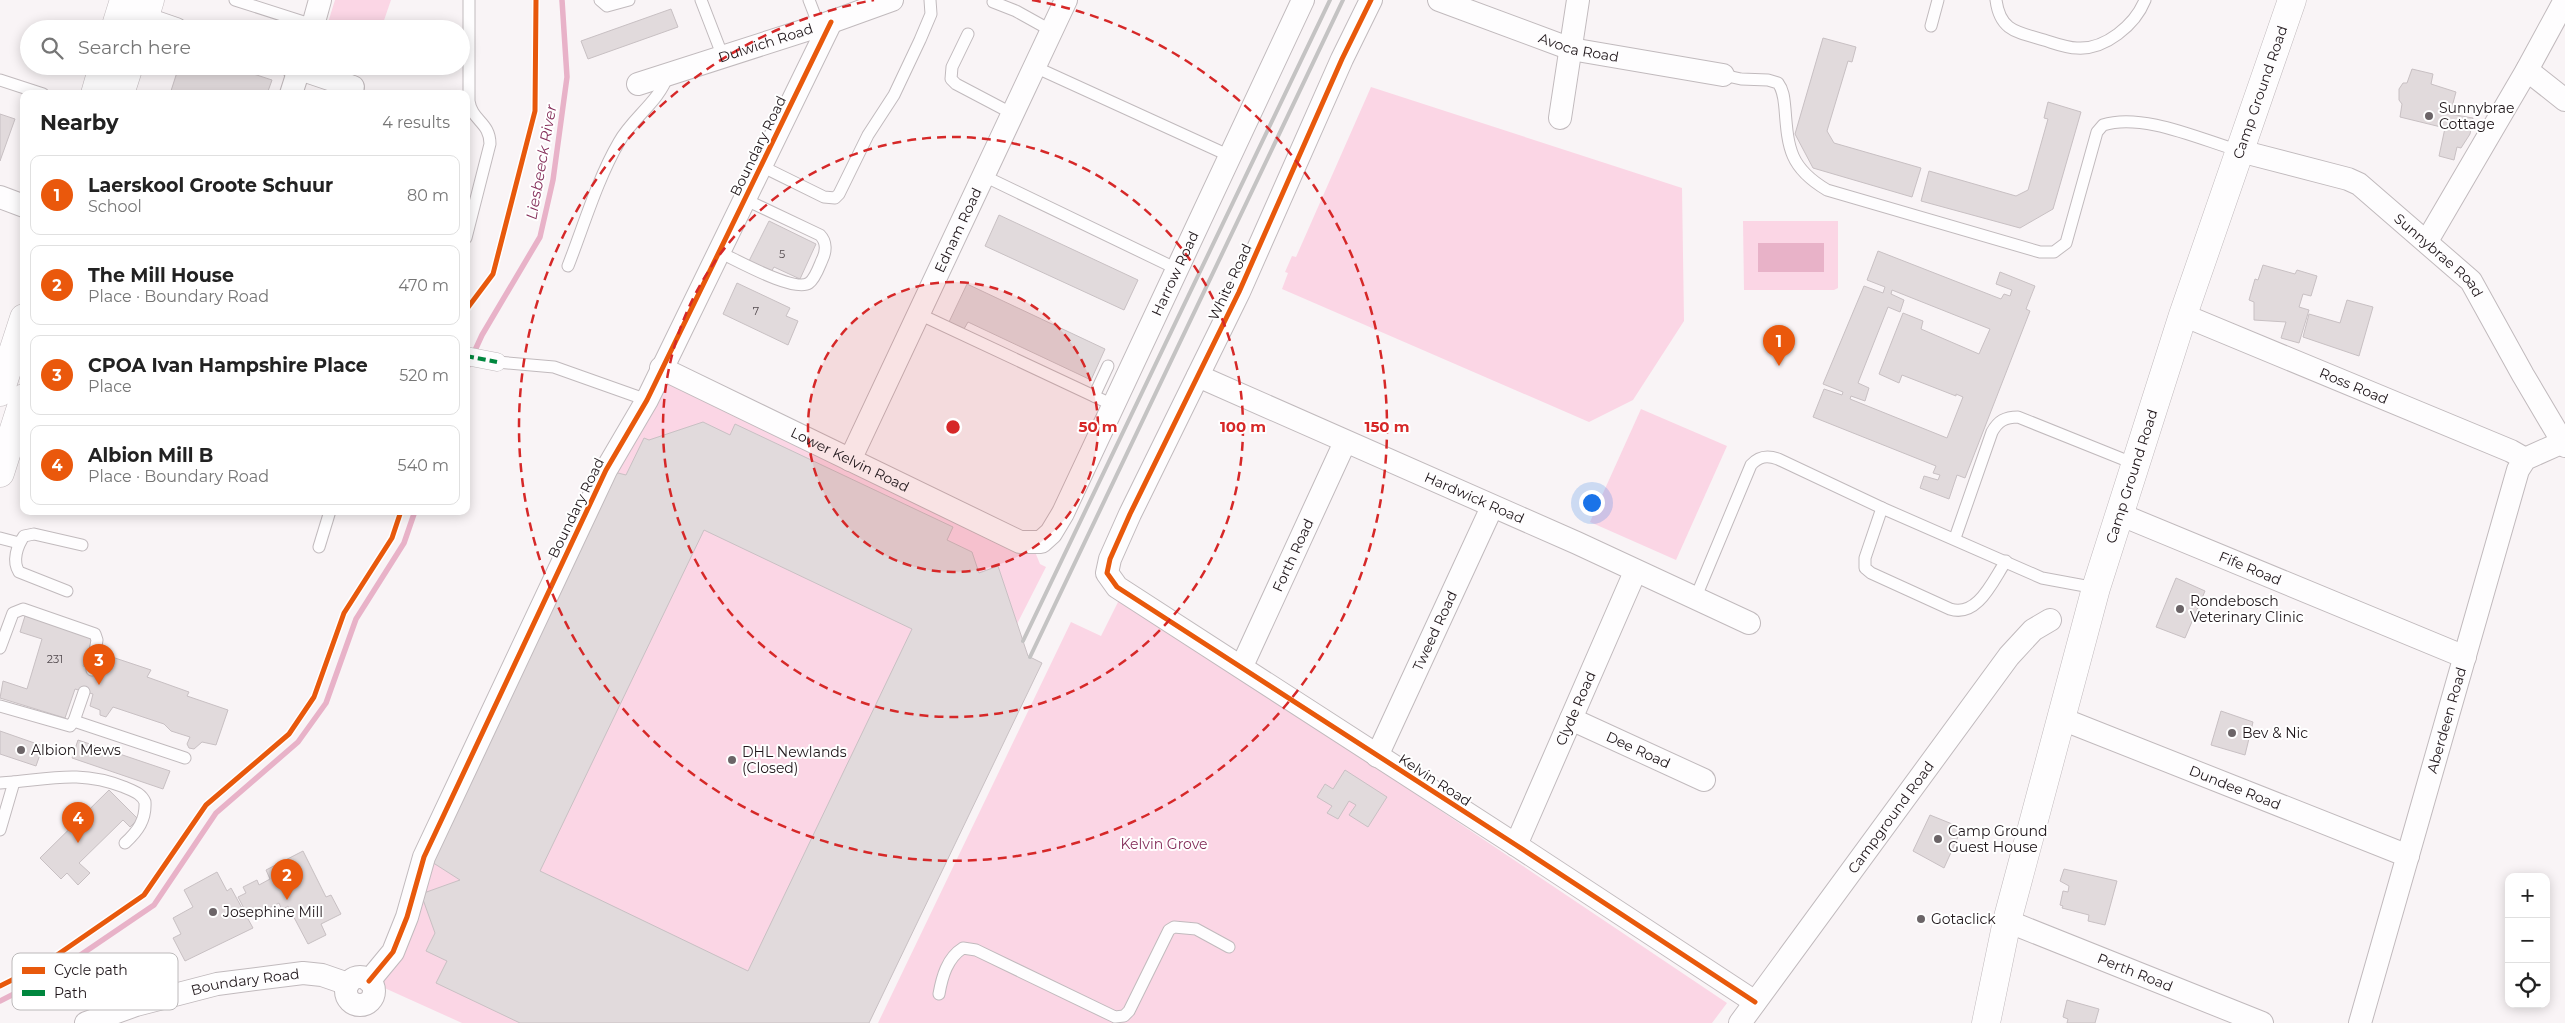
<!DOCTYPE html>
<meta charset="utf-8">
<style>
body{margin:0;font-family:Montserrat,sans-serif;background:#f2f2f2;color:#222}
.controls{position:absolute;right:15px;bottom:15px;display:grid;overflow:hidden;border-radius:10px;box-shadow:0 2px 12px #0003}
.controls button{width:45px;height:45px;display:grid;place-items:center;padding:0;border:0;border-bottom:1px solid #e0e0e0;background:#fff;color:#222;font:25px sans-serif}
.you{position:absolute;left:1591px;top:502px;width:18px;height:18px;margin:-12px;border:4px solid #fff;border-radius:50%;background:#1a73e8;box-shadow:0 0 0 8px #1a73e833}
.badge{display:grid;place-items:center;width:32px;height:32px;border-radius:50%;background:#ea580c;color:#fff;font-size:16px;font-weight:700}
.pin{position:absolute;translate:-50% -41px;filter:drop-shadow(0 1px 2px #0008)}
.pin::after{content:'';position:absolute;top:26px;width:18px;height:15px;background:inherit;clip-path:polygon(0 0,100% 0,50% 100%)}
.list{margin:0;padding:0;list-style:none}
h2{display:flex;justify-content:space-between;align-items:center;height:65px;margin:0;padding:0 20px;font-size:21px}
h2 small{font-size:16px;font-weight:400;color:#767676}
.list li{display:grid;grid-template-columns:32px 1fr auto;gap:15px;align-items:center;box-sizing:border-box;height:80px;margin:0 10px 10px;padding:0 10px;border:1px solid #e0e0e0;border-radius:10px}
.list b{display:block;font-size:19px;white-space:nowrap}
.list p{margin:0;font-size:16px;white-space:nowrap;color:#767676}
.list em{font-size:16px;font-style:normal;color:#767676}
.icon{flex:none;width:28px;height:28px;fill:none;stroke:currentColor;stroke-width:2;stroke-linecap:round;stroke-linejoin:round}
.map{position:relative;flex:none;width:2565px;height:1023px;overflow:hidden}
.search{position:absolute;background:#fff;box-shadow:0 2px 12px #0003;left:20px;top:20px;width:450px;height:55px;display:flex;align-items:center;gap:12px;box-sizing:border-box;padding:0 18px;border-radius:28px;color:#767676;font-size:19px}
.panel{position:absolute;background:#fff;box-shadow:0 2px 12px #0003;left:20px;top:90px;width:450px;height:425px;border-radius:10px}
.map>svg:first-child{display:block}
</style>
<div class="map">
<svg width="2565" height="1023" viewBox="0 0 2565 1023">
<rect width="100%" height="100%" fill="#f9f4f6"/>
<!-- green -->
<g fill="#fbd6e5">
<polygon points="335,0 391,0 381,29 326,29"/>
<polygon points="1371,87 1682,188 1684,321 1633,400 1589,422 1282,289 1288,273 1285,272 1292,256 1296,257"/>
<polygon points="1743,221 1838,221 1838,288 1834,290 1744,290"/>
<polygon points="661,368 1031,542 1040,564 1046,567 1017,624 1028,656 869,1023 462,1023 369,981"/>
<polygon points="1641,409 1727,446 1676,560 1590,522"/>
<polygon points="1121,596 1727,1003 1712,1023 878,1023 1071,622 1101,636"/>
</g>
<!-- water -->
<rect fill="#e8b2c8" x="1758" y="243" width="66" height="29"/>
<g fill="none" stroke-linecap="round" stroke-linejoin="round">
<!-- stream -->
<g stroke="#e8b2c8" stroke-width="5.5">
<polyline points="466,370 482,335 540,237 553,180 567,77 562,0"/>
<polyline points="0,1001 51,975 154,905 216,813 298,742 326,703 356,619 404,543 415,511"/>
</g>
</g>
<!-- building -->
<g fill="#e1dadc" stroke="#c8c0c3" fill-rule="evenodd">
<polygon points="671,9 678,27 588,59 581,41"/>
<polygon points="1823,38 1856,47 1852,62 1848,61 1827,131 1834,143 1921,168 1912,197 1813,168 1795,134"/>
<polygon points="179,66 229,66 272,80 267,94 170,94"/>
<polygon points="2412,69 2433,74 2431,84 2456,92 2450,114 2473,118 2470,134 2461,148 2457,147 2454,160 2439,156 2445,128 2400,117 2402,104 2399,100 2399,89 2403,83 2407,83"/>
<polygon points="2048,102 2081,112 2053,209 2020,228 1921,201 1929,171 2016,196 2028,190 2048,119 2044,118"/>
<polygon points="0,114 15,119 0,161"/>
<polygon points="999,215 1138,280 1124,310 985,246"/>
<polygon points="769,221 816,244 800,279 774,267 770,274 748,263"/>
<path d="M 1878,251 L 2001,299 L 2004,294 L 2010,296 L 2012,290 L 1996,284 L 2000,272 L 2035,286 L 2026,309 L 2030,311 L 1965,478 L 1957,475 L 1949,499 L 1920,488 L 1924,476 L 1938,480 L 1940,475 L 1933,473 L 1936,466 L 1813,417 L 1824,389 L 1842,395 L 1843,392 L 1823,384 L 1864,286 L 1883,293 L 1885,287 L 1867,280 ZM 1892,290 L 1990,329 L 1979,354 L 1921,329 L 1923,321 L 1903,313 L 1879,374 L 1899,383 L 1902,375 L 1956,396 L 1956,394 L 1963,397 L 1947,438 L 1850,399 L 1851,396 L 1865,401 L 1869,388 L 1858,383 L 1888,307 L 1900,312 L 1904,300 L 1891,294 Z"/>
<polygon points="2263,265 2295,274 2297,270 2317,276 2311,296 2303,294 2299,307 2309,310 2299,343 2281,338 2286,322 2254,320 2254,302 2249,300 2255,279 2258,280"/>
<polygon points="737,283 790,308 786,316 798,321 788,345 723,314"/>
<polygon points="967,284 1105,349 1091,380 968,322 964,329 949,322"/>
<polygon points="2347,300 2373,307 2359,356 2303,337 2309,314 2340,323"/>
<path d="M 703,422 L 730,435 L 735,424 L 953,527 L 947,540 L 972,552 L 979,573 L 998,566 L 1028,656 L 1042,663 L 869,1023 L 520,1023 L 436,983 L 447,961 L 426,951 L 435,933 L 421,894 L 460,880 L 424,857 L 606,470 L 626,475 L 644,438 L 649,440 ZM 704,530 L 912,629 L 748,971 L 540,871 Z"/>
<polygon points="2176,578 2205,591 2185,638 2156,627"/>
<polygon points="25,616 93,637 83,666 97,671 103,654 151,670 147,677 189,692 187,696 228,710 216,745 202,742 194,749 189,748 187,744 190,737 171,731 164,724 113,707 106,717 100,715 100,710 90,706 93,694 75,689 65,718 0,698 3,681 27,689 42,639 20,632"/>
<polygon points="2221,711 2253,722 2245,755 2211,745"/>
<polygon points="0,731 43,746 36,766 0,754"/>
<polygon points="78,740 170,771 163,789 72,758"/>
<polygon points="1345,770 1387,797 1368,827 1349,815 1356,805 1349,801 1338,819 1327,813 1332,806 1317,797 1325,784 1333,789"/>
<polygon points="109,790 138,819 130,827 123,820 79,863 90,873 78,885 67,873 61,879 40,858"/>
<polygon points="1930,815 1962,828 1944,868 1913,851"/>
<polygon points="303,851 326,897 331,895 341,914 321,924 326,935 308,944 288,906 282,910 279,903 249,918 238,897 246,893 243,887 257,880 259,885 270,879 266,870"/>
<polygon points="2064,869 2117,881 2105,925 2088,921 2089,915 2062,908 2063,906 2060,905 2063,891 2068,892 2069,886 2060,881"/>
<polygon points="217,872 227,891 231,888 253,928 185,961 173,938 181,934 173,918 193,907 184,890"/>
<polygon points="2067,1000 2099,1009 2095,1023 2067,1023 2068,1019 2063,1017"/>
</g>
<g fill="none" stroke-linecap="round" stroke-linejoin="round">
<defs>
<g id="service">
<polyline points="235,0 313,25"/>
<polyline points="600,0 607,6 629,0"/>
<polyline points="701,0 723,57"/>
<polyline points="809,0 819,26"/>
<path d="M 1996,0 C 2000,31 2017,32 2044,40 C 2054,43 2066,48 2077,48 C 2105,50 2135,25 2145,0"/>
<polyline points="993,2 1016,11 1052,31"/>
<polyline points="1931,26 1938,0"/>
<polyline points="968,34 952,67 951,79 956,84 1013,114"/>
<polyline points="1035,67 1230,156"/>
<path d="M 1723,75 L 1741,79 L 1768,80 L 1778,83 C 1784,91 1784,100 1785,109 C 1788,149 1790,168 1827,190 L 2040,252 L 2054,252 L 2066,243 L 2097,132 L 2103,125 C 2142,112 2202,140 2240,151"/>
<polyline points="0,80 43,94"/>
<polyline points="761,166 824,197 835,198 839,194 868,135 894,95 920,40 931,14 930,0"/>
<polyline points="984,176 1177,269"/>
<path d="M 466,238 L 490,144 C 490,122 472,121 469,101 L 469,0"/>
<path d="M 719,252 C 735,259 794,293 809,283 C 815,279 819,267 822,260 C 826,252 827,242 820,235 L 744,199"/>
<path d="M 568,266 C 584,225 597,180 619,142 C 633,117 659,102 668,75"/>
<polyline points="919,314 1113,405"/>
<polyline points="497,362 554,367 647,400"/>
<polyline points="1094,396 1108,366"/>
<path d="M 1882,508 L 1865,558 L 1865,568 L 1871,573 L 1950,609 C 1978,618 1993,580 2006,561"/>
<polyline points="0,538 19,543"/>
<path d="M 1955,538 L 1992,432 C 1998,421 2005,417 2018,417 L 2135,464"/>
<polyline points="319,547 330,511"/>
<path d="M 67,591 L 19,572 C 12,561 17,546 24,536 L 34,534 L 82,545"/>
<path d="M 1695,599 L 1751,465 C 1759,456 1767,455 1778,459 L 1882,508 L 2042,578 L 2096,588"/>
<polyline points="0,648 13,613 23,609 95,634 97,640 92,670"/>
<polyline points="0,706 70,726 74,721 84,692"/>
<polyline points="74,721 185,758"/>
<path d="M 0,783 C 47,780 78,769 124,787 C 133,791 141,793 145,802 C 146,820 138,831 125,843"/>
<polyline points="0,830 14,782"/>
<path d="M 939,994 C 942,977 947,958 963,948 L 976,950 L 1115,1017 L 1124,1016 L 1129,1011 L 1169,930 L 1174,927 L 1196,929 L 1229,947"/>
</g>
<polyline id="pedestrian" points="466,356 497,362"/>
<g id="minor">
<polyline points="1371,0 1342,59 1239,292 1130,514 1110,559 1107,573 1117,587 1516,845 1755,1002"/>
<path id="s1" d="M 1439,0 L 1571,49 L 1723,75"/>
<polyline points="144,18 176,29"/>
<polyline points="312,29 320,0"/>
<polyline points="291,66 353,87"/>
<polyline points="2527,70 2565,100"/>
<path id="s2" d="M 638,84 L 831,22 L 892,0"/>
<polyline points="291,94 300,66"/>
<polyline points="1560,118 1578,0"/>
<path id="s3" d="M 2240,151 L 2348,179 L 2359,184 L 2471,281 L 2523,375 L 2565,446"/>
<polyline points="0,197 24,206"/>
<polyline points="2427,241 2527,70 2565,0"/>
<path id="s4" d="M 2183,315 L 2511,451 L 2525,459"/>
<path id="s5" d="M 661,368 L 1020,542 L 1041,542 L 1051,533 L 1063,513 L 1303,0"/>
<path id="s6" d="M 1198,376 L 1577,543 L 1749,623"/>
<path id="s7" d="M 850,460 L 1066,0"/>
<path id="s8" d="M 2119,514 L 2465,657"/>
<path id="s9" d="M 1242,666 L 1345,442"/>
<path id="s10" d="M 1571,719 L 1704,780"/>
<path id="s11" d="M 2062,719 L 2408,856"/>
<path id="s12" d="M 1377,756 L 1492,507"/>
<path id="s13" d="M 1516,845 L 1635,572"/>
<path id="s14" d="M 2007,921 L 2262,1023"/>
<circle cx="360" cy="991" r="14"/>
<polyline points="369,981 393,952 407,917 424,857 606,470 647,400 831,22"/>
<path id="s15" d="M 86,1023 L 136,1005 L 217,984 L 303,973 L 322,975 L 348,984"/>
<path id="s16" d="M 1740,1023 L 2009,656 L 2033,630 L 2050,620"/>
<path id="s17" d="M 2360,1023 L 2518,470 L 2525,459 L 2563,442"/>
</g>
<g id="secondary">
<polyline points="115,29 124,0"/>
<polyline points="141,29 150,0"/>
<polyline points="95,94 103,66"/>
<polyline points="120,94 129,66"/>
<polyline points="0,392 24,318"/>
<polyline points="0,473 24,398"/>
</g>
<g id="primary">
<path id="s18" d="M 1986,1023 L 2007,921 L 2096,588 L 2183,315 L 2292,0"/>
</g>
</defs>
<!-- service casing -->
<use href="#service" stroke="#c1babd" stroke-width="13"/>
<!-- pedestrian casing -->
<use href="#pedestrian" stroke="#c1babd" stroke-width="19"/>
<!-- minor casing -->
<use href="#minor" stroke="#c1babd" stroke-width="24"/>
<!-- secondary casing -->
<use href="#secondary" stroke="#c1babd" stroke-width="29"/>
<!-- primary casing -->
<use href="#primary" stroke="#c1babd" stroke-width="29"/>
<!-- service -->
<use href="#service" stroke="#fefdfe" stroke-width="11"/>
<!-- pedestrian -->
<use href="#pedestrian" stroke="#fefdfe" stroke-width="18"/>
<!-- minor -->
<use href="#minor" stroke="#fefdfe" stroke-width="22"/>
<!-- secondary -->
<use href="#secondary" stroke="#fefdfe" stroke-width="28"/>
<!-- primary -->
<use href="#primary" stroke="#fefdfe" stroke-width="28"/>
<!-- rail -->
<g stroke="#c4c3c3" stroke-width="4">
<polyline points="1023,641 1330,0"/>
<polyline points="1030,657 1343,0"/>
</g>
<!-- quiet -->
<polyline stroke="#00873e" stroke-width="4" stroke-dasharray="8 4" stroke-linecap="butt" points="466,356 497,362"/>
<defs>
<g id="cycleway">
<polyline points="1371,0 1342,59 1239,292 1130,514 1110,559 1107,573 1117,587 1516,845 1755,1002"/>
<polyline points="466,310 493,274 535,111 536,0"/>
<polyline points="369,981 393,952 407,917 424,857 606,470 647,400 831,22"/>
<polyline points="0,986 44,964 144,895 206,805 289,734 314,697 344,613 392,538 401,511"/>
</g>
</defs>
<!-- cycleway casing -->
<use href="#cycleway" stroke="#fff" stroke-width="8"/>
<!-- cycleway -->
<use href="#cycleway" stroke="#e8590c" stroke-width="5"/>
</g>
<!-- distance rings -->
<circle cx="953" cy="427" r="145" fill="#d62828" fill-opacity=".12"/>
<g fill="none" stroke="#d62828" stroke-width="2.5" stroke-dasharray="9 6">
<circle cx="953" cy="427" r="145"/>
<circle cx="953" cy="427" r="290"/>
<path d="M1032 0A434 434 0 1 1 874 0"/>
</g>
<!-- markers -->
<g fill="#6b6467" stroke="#fff" stroke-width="2">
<circle cx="2429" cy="116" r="5"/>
<circle cx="2180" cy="609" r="5"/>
<circle cx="2232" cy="733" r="5"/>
<circle cx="21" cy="750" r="5"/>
<circle cx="732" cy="760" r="5"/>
<circle cx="1938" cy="839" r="5"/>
<circle cx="213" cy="912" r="5"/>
<circle cx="1921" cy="919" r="5"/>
</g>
<g text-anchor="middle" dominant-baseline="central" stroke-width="4" stroke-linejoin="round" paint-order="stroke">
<!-- number labels -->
<g font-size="11" fill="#524a4e">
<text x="782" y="254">5</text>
<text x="756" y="311">7</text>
<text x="55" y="659">231</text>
</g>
<!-- street labels -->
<g font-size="14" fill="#1f161a" stroke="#fff">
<text stroke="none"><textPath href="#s2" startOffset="134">Dulwich Road</textPath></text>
<text stroke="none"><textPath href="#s1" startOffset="148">Avoca Road</textPath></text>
<text stroke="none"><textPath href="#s18" startOffset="971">Camp Ground Road</textPath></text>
<text transform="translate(758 146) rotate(-64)">Boundary Road</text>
<text stroke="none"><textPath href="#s7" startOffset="254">Ednam Road</textPath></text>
<text stroke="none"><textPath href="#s3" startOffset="231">Sunnybrae Road</textPath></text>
<text stroke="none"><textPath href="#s5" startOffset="721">Harrow Road</textPath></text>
<text transform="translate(1230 282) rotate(-65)">White Road</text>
<text stroke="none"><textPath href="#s4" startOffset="185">Ross Road</textPath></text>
<text stroke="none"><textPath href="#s5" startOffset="210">Lower Kelvin Road</textPath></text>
<text stroke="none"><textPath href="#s18" startOffset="566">Camp Ground Road</textPath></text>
<text stroke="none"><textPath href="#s6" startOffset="302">Hardwick Road</textPath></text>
<text transform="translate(576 508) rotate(-64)">Boundary Road</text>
<text stroke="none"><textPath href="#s9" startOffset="122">Forth Road</textPath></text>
<text stroke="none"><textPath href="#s8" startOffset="142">Fife Road</textPath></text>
<text stroke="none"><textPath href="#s12" startOffset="138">Tweed Road</textPath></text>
<text stroke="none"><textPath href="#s13" startOffset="149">Clyde Road</textPath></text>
<text stroke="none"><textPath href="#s17" startOffset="315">Aberdeen Road</textPath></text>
<text stroke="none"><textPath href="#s10" startOffset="74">Dee Road</textPath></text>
<text transform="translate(1435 780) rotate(33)">Kelvin Road</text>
<text stroke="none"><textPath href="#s11" startOffset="186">Dundee Road</textPath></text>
<text stroke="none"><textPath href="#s16" startOffset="255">Campground Road</textPath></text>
<text stroke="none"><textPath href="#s14" startOffset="138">Perth Road</textPath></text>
<text stroke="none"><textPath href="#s15" startOffset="165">Boundary Road</textPath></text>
</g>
<!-- poi labels -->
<g font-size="14" fill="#1f161a" stroke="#fff" text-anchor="start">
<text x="2439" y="108">Sunnybrae<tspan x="2439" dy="16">Cottage</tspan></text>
<text x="2190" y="601">Rondebosch<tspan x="2190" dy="16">Veterinary Clinic</tspan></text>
<text x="2242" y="733">Bev &amp; Nic</text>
<text x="31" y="750">Albion Mews</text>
<text x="742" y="752">DHL Newlands<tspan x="742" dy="16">(Closed)</tspan></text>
<text x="1948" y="831">Camp Ground<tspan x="1948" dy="16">Guest House</tspan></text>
<text x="223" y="912">Josephine Mill</text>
<text x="1931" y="919">Gotaclick</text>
</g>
<!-- park labels -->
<g font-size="14" fill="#832d58" stroke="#fff">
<text x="1164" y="844">Kelvin Grove</text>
</g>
<!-- water labels -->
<g font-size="15" font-style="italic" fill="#852f5a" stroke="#fff">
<text transform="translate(541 162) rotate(-80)">Liesbeeck River</text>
</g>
</g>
<!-- legend -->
<rect x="12" y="953" width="166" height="57" rx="8" fill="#fff" stroke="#bcb9ba" stroke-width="1"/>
<rect x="22" y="967" width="23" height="7" fill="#e8590c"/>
<rect x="22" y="990" width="23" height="6" fill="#00873e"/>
<g font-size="14" fill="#1f161a">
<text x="54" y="975">Cycle path</text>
<text x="54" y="998">Path</text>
</g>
<circle cx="953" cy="427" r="8" fill="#d62828" stroke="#fff" stroke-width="2.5"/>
<g font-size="15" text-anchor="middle" font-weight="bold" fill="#d62828" stroke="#fff" stroke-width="4" stroke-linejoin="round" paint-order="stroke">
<text x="1098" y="432">50 m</text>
<text x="1243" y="432">100 m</text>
<text x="1387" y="432">150 m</text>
</g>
</svg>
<div class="controls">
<button>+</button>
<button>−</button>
<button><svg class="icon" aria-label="locate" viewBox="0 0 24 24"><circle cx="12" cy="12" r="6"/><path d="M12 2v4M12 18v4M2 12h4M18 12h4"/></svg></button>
</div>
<div class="you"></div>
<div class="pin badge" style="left:1779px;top:366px">1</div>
<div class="pin badge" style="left:287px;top:900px">2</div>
<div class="pin badge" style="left:99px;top:685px">3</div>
<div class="pin badge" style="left:78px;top:843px">4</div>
<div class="search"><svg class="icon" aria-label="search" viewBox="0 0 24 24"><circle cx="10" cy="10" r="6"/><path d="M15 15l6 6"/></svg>Search here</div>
<section class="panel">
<h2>Nearby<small>4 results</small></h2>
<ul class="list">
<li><span class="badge">1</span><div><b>Laerskool Groote Schuur</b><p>School</p></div><em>80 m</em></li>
<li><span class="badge">2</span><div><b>The Mill House</b><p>Place · Boundary Road</p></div><em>470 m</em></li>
<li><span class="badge">3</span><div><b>CPOA Ivan Hampshire Place</b><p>Place</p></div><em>520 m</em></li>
<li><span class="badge">4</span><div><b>Albion Mill B</b><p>Place · Boundary Road</p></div><em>540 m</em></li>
</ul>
</section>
</div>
